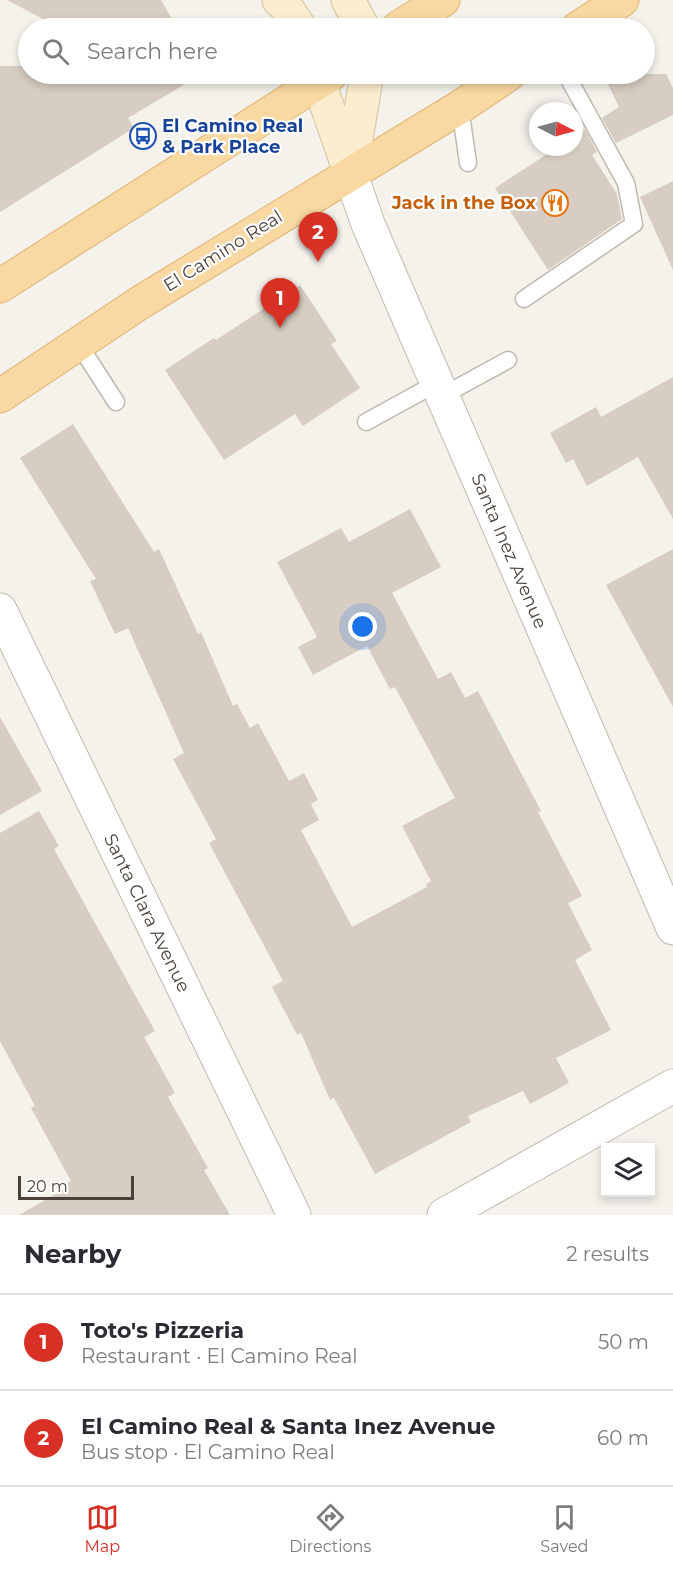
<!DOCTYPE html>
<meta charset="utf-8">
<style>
body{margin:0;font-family:Montserrat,sans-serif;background:#f2f2f3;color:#2b2b33}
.controls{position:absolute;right:18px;bottom:18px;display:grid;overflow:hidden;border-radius:0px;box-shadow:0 3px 9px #0003}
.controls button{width:54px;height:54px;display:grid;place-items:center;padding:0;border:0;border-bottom:2px solid #e1e1e2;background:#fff;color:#2b2b33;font:30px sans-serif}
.compass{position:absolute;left:529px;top:102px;width:54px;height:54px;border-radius:50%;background:#fff;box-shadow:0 3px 9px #0003;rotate:96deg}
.scale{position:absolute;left:18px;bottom:15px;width:116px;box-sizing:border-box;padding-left:6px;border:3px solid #4a423a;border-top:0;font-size:16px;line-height:21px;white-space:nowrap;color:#4a423a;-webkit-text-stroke:4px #fff;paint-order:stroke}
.you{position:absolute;left:363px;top:627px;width:21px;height:21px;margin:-15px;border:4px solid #fff;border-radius:50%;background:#1a73e8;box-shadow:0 0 0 9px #1a73e833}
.badge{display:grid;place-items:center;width:39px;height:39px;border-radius:50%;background:#d93025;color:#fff;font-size:20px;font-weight:700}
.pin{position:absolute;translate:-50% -50px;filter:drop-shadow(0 2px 3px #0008)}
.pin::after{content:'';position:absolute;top:32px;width:21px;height:18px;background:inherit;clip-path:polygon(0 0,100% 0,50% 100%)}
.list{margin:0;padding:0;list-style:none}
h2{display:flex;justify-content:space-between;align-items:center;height:78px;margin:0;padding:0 24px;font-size:26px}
h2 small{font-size:20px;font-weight:400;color:#7c7c81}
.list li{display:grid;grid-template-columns:39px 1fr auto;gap:18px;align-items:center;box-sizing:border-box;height:96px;padding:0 24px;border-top:2px solid #e1e1e2}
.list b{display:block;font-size:22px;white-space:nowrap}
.list p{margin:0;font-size:20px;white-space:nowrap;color:#7c7c81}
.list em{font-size:20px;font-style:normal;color:#7c7c81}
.icon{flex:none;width:33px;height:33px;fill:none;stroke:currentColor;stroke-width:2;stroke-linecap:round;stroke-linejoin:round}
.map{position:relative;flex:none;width:673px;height:1215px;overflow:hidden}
.search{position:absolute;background:#fff;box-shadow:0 3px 9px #0003;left:18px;right:18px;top:18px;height:66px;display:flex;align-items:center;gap:15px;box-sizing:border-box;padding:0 21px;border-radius:33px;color:#7c7c81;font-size:22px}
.sheet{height:270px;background:#fff}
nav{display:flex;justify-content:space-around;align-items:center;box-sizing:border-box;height:84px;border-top:2px solid #e1e1e2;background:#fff;font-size:16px;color:#7c7c81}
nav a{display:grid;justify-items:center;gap:3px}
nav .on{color:#d93025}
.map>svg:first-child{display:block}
</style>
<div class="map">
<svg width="673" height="1215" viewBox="0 0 673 1215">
<rect width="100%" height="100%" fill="#f5f2ec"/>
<!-- building -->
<g fill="#d7cdc2">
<polygon points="7,0 161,0 177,28 60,28"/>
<polygon points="0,66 28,66 28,74 202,74 128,118 134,128 0,212"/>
<polygon points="603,74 666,74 673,88 673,115 616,143 602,118 619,107"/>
<polygon points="585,129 597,152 592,155 617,194 622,219 548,270 495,188 558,147 574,147 574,136"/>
<polygon points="673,181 673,270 640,197"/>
<polygon points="300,285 337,341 331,344 360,388 303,426 295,414 224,460 165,370 214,338 216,340"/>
<polygon points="673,377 673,519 638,457 587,486 573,459 566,463 550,433 596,407 601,417"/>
<polygon points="73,424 154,552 159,549 198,634 201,632 233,706 237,704 250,728 258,723 289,781 304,773 318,800 311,804 319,820 301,830 352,927 427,887 426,884 431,881 402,826 455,798 395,687 390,689 367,646 313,675 298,647 317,637 277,562 341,528 349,542 410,509 441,567 392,593 438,679 451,672 465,698 478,691 541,811 538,812 582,896 568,903 592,950 575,960 611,1030 556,1058 569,1083 530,1104 523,1091 468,1116 471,1122 375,1174 334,1098 330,1100 301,1033 297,1035 272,987 283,981 209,843 216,839 173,759 184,753 128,628 115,634 90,581 96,579 20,458"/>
<polygon points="673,549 673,707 606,585"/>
<polygon points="0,717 42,791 0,815"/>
<polygon points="39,811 59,846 54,849 155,1031 144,1037 175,1093 168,1097 208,1168 204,1170 230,1215 19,1215 68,1187 66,1184 71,1181 31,1108 35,1106 0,1041 0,833"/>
</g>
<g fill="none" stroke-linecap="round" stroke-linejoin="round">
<defs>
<g id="lane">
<polyline points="460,107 468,163"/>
<polyline points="524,299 634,224 626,183 566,74"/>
<polyline points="78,343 116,402"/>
<polyline points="442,396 508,360"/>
<polyline points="366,422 437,383"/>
</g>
<g id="street">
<polyline points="350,172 368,224 673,928"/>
<polyline points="0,610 294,1215"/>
<polyline points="444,1215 673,1086"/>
</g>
<g id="secondary">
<polyline points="279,0 284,4 300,28"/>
<polyline points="348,0 363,28"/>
<polyline points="316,74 350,172"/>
<polyline points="351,168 367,74"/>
</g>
<g id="primary">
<polyline points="398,28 443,0"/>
<polyline points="578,28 622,0"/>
<polyline points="0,286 331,74"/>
<polyline points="0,396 141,302 460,107 509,74"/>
</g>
</defs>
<!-- lane casing -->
<use href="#lane" stroke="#c1b9af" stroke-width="19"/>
<!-- street casing -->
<use href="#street" stroke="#c1b9af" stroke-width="35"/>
<!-- secondary casing -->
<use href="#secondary" stroke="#d3c09e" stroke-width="35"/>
<!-- primary casing -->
<use href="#primary" stroke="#dfb371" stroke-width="35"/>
<!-- lane -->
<use href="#lane" stroke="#fff" stroke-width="16"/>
<!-- street -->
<use href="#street" stroke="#fff" stroke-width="33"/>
<!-- secondary -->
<use href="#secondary" stroke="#fcedcf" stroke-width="33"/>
<!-- primary -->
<use href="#primary" stroke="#fad8a1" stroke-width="33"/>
</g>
<!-- icons -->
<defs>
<symbol id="bus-ring" viewBox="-11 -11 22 22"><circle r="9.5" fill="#fff" stroke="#1a4fb4" stroke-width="1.5"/><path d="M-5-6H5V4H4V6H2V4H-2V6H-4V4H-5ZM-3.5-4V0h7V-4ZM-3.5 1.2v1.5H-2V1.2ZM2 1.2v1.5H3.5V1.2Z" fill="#1a4fb4"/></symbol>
<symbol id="restaurant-ring" viewBox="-11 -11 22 22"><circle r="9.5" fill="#fff" stroke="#e8710a" stroke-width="1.5"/><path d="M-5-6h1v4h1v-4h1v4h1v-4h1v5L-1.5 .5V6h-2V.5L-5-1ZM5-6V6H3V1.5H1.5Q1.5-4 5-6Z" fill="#e8710a"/></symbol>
</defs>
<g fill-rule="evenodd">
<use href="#bus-ring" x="128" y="121" width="30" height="30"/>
<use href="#restaurant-ring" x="540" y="188" width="30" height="30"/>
</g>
<g text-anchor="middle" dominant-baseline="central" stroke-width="4.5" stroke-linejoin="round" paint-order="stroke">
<!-- transit labels -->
<g font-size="18" font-weight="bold" fill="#164399" stroke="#fff" text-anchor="start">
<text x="162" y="126">El Camino Real<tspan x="162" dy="21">&amp; Park Place</tspan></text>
</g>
<!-- food labels -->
<g font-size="18" font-weight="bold" fill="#c56008" stroke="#fff" text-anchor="end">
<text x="536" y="203">Jack in the Box</text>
</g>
<!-- street labels -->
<g font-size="18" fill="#4a423a" stroke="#fff">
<text transform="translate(223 251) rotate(-32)">El Camino Real</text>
<text transform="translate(509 551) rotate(67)">Santa Inez Avenue</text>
<text transform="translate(147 913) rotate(64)">Santa Clara Avenue</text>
</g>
</g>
</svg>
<div class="controls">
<button><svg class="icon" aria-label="layers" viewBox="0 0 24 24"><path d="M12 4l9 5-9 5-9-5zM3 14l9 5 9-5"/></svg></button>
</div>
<svg class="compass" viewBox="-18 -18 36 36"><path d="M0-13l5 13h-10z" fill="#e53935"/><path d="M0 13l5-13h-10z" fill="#7c7c81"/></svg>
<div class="scale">20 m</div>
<div class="you"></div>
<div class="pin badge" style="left:280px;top:328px">1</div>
<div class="pin badge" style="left:318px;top:262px">2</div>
<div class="search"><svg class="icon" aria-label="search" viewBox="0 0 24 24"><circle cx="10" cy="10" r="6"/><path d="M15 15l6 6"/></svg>Search here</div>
</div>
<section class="sheet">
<h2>Nearby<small>2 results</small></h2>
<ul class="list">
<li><span class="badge">1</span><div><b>Toto's Pizzeria</b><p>Restaurant · El Camino Real</p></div><em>50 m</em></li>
<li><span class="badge">2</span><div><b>El Camino Real &amp; Santa Inez Avenue</b><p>Bus stop · El Camino Real</p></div><em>60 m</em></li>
</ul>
</section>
<nav>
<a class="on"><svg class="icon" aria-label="map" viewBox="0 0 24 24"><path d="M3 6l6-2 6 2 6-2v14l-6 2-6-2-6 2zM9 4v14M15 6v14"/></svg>Map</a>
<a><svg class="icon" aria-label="directions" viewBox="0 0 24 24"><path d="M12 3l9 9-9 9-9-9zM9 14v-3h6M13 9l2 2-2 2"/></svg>Directions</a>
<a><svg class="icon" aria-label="saved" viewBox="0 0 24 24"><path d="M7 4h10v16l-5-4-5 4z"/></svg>Saved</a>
</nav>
